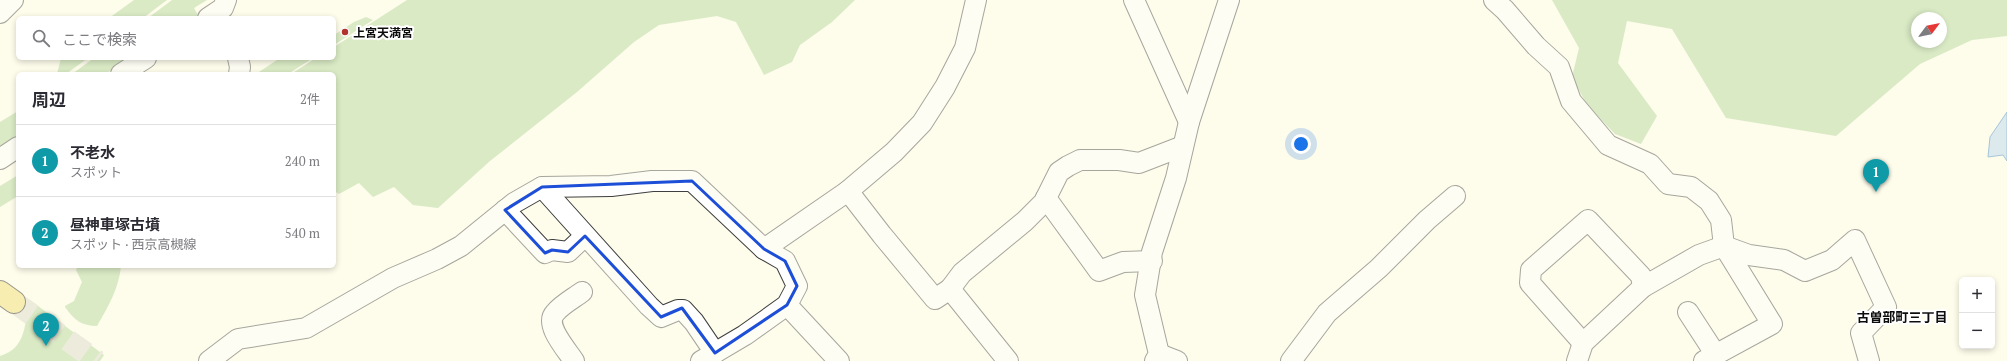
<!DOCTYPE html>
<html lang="ja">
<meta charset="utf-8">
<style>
body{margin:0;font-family:"PT Serif","Noto Sans JP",serif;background:#f2f2f3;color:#2b2b33}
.controls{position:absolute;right:12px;bottom:12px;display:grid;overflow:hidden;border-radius:6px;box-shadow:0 2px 6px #0003}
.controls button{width:36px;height:36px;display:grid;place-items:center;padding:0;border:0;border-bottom:1px solid #e1e1e2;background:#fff;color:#2b2b33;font:20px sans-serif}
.compass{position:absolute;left:1911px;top:12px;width:36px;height:36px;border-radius:50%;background:#fff;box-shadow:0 2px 6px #0003;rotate:58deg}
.you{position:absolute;left:1301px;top:144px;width:14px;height:14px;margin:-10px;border:3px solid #fff;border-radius:50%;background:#1a73e8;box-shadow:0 0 0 6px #1a73e833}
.badge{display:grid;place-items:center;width:26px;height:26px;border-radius:50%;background:#ea580c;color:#fff;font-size:13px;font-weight:700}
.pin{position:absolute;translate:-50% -33px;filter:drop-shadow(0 1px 2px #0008)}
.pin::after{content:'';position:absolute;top:21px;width:14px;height:12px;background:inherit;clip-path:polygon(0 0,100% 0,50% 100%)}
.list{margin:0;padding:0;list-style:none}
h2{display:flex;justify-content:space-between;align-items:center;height:52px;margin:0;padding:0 16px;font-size:17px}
h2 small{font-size:13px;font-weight:400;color:#7c7c81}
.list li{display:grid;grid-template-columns:26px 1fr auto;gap:12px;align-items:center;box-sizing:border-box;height:72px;padding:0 16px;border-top:1px solid #e1e1e2}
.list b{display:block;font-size:15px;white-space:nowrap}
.list p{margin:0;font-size:13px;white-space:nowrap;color:#7c7c81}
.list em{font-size:13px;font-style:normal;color:#7c7c81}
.icon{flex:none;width:22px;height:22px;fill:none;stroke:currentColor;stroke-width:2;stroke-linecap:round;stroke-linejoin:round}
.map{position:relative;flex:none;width:2007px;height:361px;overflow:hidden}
.search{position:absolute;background:#fff;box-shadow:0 2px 6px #0003;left:16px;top:16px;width:320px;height:44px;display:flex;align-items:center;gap:10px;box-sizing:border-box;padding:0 14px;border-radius:6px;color:#7c7c81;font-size:15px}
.panel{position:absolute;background:#fff;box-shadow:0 2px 6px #0003;left:16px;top:72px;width:320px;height:196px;border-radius:6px}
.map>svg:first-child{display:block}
</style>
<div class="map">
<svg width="2007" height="361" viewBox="0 0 2007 361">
<rect width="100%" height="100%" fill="#fefceb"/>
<!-- forest -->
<g fill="#aed598" fill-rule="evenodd">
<polygon points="134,0 167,0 143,18 109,18"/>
<polygon points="172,0 207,0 194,8 198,15 195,18 148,18"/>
<polygon points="407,0 855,0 832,22 800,45 792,62 764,75 736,22 717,16 659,25 634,42 577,92 490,161 438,208 413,205 394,187 373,197 359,183 339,194 334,191 334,74 291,74 316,58 334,58 334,47"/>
<path d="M 1552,0 L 2007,0 L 2007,36 L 1972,40 L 1920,64 L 1836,136 L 1726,118 L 1672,29 L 1627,21 L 1618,63 L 1657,116 L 1641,144 L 1615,134 L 1587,105 L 1572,77 L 1579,48 ZM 1917,18 L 1941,18 L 1941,42 L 1917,42 Z"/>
<polygon points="366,17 373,20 334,45 334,35 354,22"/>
<polygon points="61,58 88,58 66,74 57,74"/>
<polygon points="94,58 131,58 105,74 72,74"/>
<polygon points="280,58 313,58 288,74 256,74"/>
<polygon points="18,111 18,137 0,150 0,122"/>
<polygon points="18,175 18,196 0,207 0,186"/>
<path d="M 78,266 L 121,266 C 119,288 108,307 97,326 C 82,326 74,320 65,307 L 65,306 L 74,301 L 82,282 L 76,270 Z"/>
<path d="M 30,300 L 104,355 L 100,361 L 0,361 L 0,356 C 27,348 24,324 30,300 Z"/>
</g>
<!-- water -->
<polygon fill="#b3d5f2" stroke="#3f83c4" points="2007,112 2007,161 2003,155 1988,157 1990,137"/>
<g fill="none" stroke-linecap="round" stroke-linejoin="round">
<!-- major-tunnel -->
<polyline stroke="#dad8ca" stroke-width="22" stroke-dasharray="22 11" stroke-linecap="butt" points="14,302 97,361"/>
<defs>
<g id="minor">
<polyline points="1134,0 1189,122"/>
<polyline points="1494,0 1505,10 1536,46 1559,67 1571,101 1608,145 1650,164 1668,184 1691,187 1709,201 1721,220 1724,246 1772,324 1704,361"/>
<polyline points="0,13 13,0"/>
<polyline points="208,18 223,8 226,0"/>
<polyline points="238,58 240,67 239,74"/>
<polyline points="121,74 146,58"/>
<polyline points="0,159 18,147"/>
<polyline points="542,187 649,306 661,317 678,310 683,310 694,322 715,353"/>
<polyline points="848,191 894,152 922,123 945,87 965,48 976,0"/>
<polyline points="1046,198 1099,271 1123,262 1152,261"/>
<polyline points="505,210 545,253 552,250 568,252 585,236"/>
<polyline points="764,249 848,191 882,235 935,299 950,289 1008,361"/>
<polyline points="950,289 962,273 1025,221 1044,202 1059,172 1068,166 1080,160 1119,160 1139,163 1183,146"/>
<polyline points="787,305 839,361"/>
<polyline points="1688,312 1716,355"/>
<polyline points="1583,343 1530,283 1531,270 1588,220 1641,276 1643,287"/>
<polyline points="1159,354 1177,361"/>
<polyline points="209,361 238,339 306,328 393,278 437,259 461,246 514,203 542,187 611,186 652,181 692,181 764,249 785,261 797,286 787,305 745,335 701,361"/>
<path d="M 574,361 C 567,350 544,325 555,313 C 561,305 574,298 582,292"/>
<polyline points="1155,361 1159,354 1145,295 1152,252 1176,178 1189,122 1229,0"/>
<polyline points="1291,361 1327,313 1379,268 1427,220 1455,196"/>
<polyline points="1577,361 1583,343 1643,287 1699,255 1724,246 1749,255 1784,260 1805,271 1832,260 1855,240 1886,307 1861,333 1869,361"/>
</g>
<polyline id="major" points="0,292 14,302"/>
</defs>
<!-- minor casing -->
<use href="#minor" stroke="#3f3f3f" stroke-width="22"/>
<!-- major casing -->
<use href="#major" stroke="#1d1d1d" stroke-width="24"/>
<!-- minor -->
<use href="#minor" stroke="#fff" stroke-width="20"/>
<!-- major -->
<use href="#major" stroke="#f0dc69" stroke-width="22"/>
</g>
<!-- marked area -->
<path d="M0 0H2007V361H0ZM 692,181 L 764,249 L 785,261 L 797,286 L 787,305 L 715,353 L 682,308 L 661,317 L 585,236 L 568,252 L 552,250 L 545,253 L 505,210 L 542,187 Z" fill="#fefceb" fill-opacity=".55" fill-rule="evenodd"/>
<path fill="none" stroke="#1d4ed8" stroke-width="3" stroke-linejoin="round" d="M 692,181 L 764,249 L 785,261 L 797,286 L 787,305 L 715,353 L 682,308 L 661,317 L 585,236 L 568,252 L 552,250 L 545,253 L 505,210 L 542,187 Z"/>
<!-- markers -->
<circle fill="#b2332d" stroke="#fff" stroke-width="1.5" cx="345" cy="32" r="4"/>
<g text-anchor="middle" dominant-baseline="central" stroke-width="4" stroke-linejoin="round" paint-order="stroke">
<!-- poi labels -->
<g font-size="12" font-weight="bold" fill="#0c0c0c" stroke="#fff" text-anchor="start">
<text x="353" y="32">上宮天満宮</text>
</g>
<!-- neighbourhood labels -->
<g font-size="13" font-weight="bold" fill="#0c0c0c" stroke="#fff">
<text x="1902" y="317">古曽部町三丁目</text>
</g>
</g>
</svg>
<div class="controls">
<button>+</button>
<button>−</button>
</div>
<svg class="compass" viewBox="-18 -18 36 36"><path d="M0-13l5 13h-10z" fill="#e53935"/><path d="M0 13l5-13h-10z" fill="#7c7c81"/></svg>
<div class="you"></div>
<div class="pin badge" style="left:1876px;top:192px;background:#0f9aa8">1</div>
<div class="pin badge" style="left:46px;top:346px;background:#0f9aa8">2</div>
<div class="search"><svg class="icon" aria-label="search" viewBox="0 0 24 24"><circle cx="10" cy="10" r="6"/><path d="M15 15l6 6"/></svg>ここで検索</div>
<section class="panel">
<h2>周辺<small>2件</small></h2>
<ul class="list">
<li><span class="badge" style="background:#0f9aa8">1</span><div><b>不老水</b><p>スポット</p></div><em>240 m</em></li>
<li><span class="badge" style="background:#0f9aa8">2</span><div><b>昼神車塚古墳</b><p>スポット · 西京高槻線</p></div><em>540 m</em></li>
</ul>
</section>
</div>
